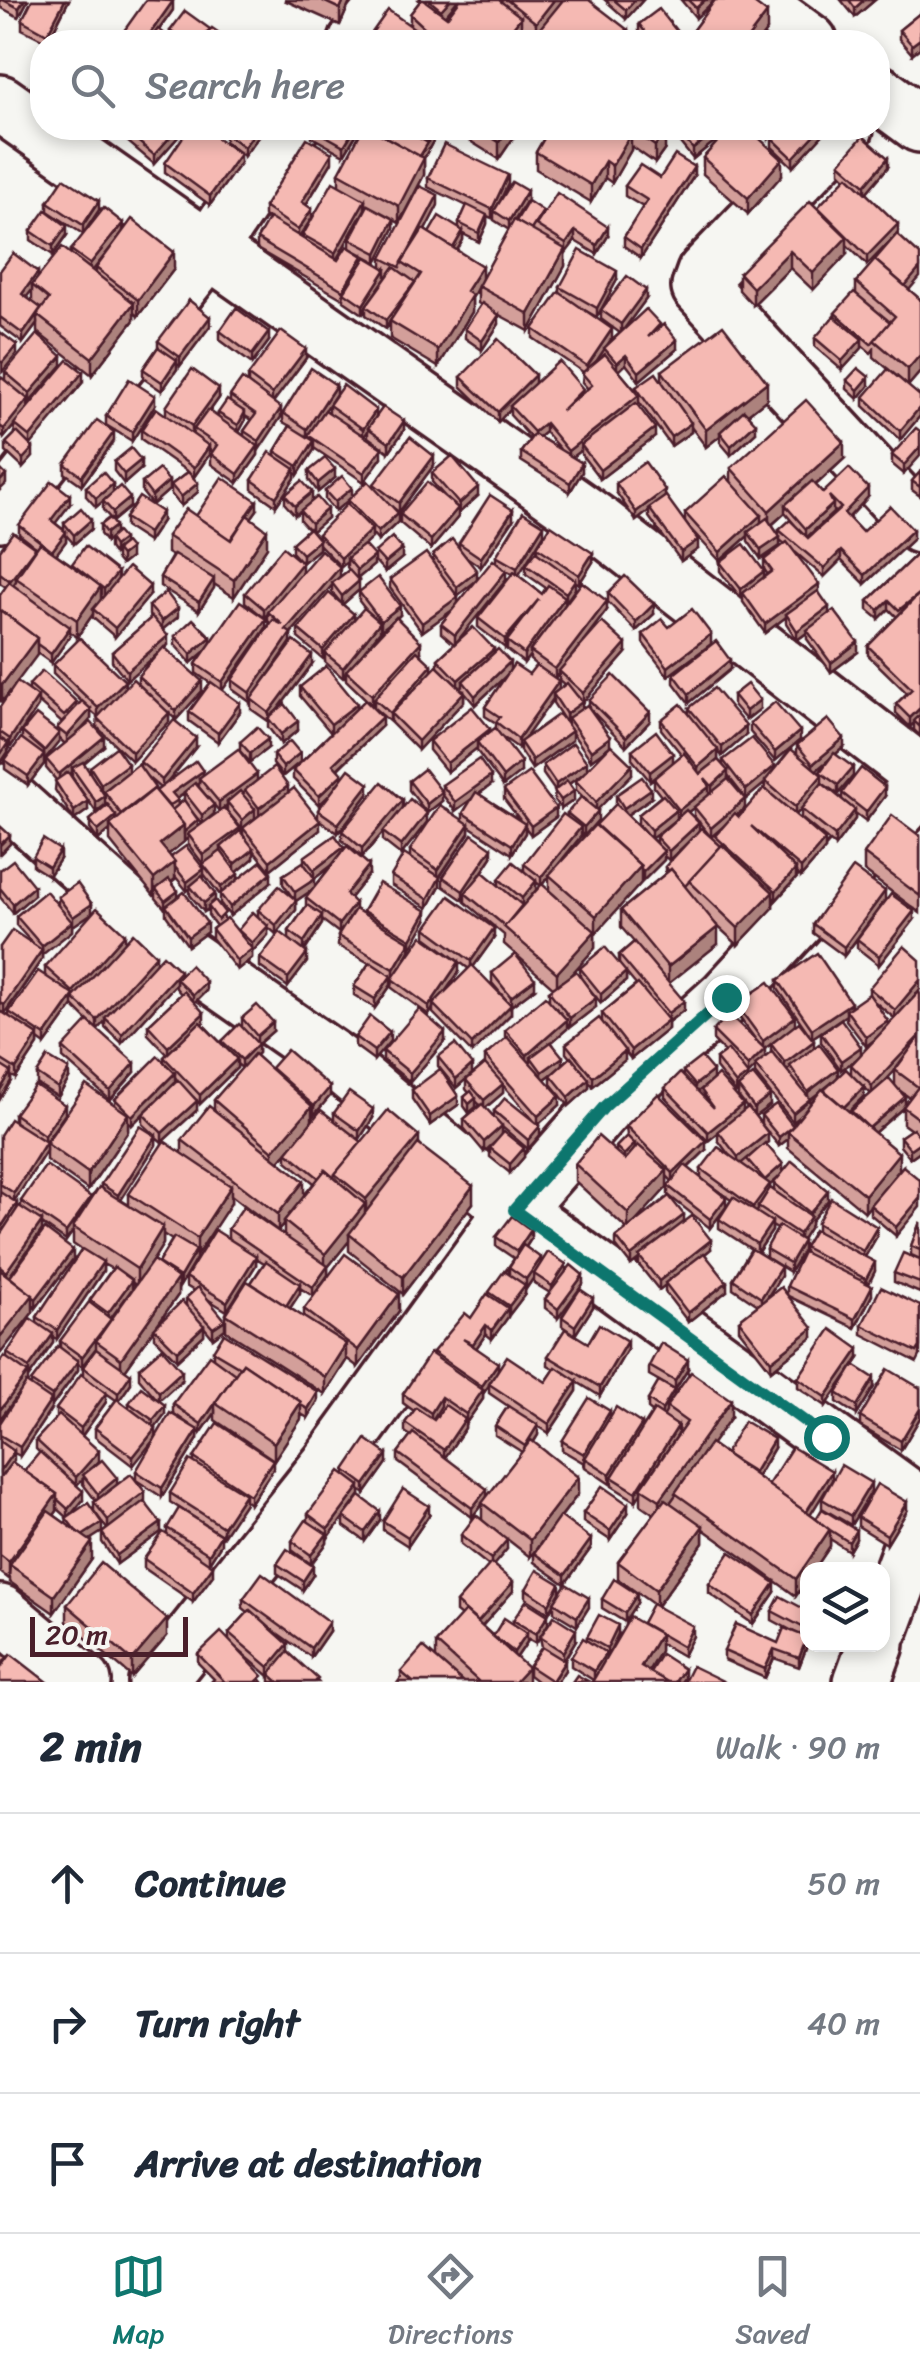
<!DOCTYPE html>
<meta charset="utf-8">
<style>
body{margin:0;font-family:Sriracha,sans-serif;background:#f2f2f3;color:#1f2937}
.controls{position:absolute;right:30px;bottom:30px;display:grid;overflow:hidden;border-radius:20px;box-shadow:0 5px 15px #0003}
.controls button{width:90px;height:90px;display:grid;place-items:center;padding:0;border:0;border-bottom:2px solid #e0e1e3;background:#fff;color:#1f2937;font:50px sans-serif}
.scale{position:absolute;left:30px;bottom:25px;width:158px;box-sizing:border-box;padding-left:10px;border:5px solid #4a1f2b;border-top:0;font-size:28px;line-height:35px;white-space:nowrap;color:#4a1f2b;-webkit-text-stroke:8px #f6f6f2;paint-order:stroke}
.stop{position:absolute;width:30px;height:30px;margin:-22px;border:8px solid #0f766e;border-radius:50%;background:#fff}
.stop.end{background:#0f766e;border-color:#fff;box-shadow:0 2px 10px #0008}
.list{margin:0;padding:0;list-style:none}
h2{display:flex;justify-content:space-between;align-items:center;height:130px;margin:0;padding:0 40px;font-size:42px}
h2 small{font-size:32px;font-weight:400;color:#747a83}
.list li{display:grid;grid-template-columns:65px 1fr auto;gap:30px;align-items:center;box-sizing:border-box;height:140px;padding:0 40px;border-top:2px solid #e0e1e3}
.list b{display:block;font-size:38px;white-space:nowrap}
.list em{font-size:32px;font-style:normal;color:#747a83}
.icon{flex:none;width:55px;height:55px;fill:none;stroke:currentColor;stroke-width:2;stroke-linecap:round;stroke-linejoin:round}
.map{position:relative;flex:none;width:920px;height:1682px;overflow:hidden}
.search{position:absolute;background:#fff;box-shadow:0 5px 15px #0003;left:30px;right:30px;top:30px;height:110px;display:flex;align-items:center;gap:25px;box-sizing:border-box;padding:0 35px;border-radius:40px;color:#747a83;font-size:38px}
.sheet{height:550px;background:#fff}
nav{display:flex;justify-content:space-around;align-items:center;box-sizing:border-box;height:140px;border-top:2px solid #e0e1e3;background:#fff;font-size:28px;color:#747a83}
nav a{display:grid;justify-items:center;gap:5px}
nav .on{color:#0f766e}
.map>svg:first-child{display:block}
</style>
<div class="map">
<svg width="920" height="1682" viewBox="0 0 920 1682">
<rect width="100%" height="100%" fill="#f6f6f2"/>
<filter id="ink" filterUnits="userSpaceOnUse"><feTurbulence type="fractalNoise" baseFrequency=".01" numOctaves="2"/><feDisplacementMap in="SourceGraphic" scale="20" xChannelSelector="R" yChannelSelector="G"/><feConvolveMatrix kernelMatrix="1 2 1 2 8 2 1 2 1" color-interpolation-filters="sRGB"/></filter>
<g filter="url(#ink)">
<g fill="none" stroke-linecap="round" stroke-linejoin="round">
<defs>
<g id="minor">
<polyline points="751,0 809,42"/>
<polyline points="357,42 391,0"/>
<polyline points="878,93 920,124"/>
<polyline points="0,103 600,525 920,773"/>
<polyline points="845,128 705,273 700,287 920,525"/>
<polyline points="0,513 209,249 290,128"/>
<polyline points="0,792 173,948 341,1065 514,1210 920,1506"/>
<polyline points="0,1613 83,1682"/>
<polyline points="882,1626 920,1524"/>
<polyline points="157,1682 330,1464 514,1210 604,1107 726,997 920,787"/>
<polyline points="862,1682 876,1644"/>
</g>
</defs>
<!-- minor casing -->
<use href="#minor" stroke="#4a1f2b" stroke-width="62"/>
<!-- minor -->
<use href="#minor" stroke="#f6f6f2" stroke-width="55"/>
</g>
<!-- wall -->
<g fill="#d39f9a" stroke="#4a1f2b" stroke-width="2.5" fill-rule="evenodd">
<polygon points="0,0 28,0 19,17 0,7"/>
<polygon points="32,0 69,0 48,42 22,29 22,20"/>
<polygon points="284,0 351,0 340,25"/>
<polygon points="419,0 458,0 444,16 447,17 460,0 589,0 628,42 533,38 521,28 521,34 514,42 422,42 418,38 416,42 371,42 371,34 410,25 410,14 420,1"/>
<polygon points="605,0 643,0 626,19"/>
<polygon points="681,0 750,0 767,30 758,42 684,42 714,1 696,18"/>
<polygon points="841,0 875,0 855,17"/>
<polygon points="173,10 159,30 170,38 170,31 210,29 232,42 109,42"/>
<polygon points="920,13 912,54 899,39 899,30"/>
<polygon points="639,24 683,42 635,42 641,36 639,33"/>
<polygon points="131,128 186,128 154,164 127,141 127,132"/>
<polygon points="265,128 244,156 225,142 225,133"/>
<polygon points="312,128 360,128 344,155 312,137"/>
<path d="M 407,128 L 440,128 L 424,158 L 424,175 L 399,223 L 394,220 L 394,228 L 377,262 L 350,248 L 363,262 L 382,267 L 382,258 L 438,205 L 425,230 L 429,233 L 459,228 L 459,223 L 467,206 L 428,187 L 428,178 L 508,184 L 497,208 L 527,200 L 515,220 L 543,215 L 608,236 L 597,254 L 575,241 L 565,253 L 565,266 L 529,331 L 492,311 L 499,324 L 482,350 L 465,338 L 465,329 L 481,305 L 478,303 L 478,289 L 472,298 L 472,312 L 438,367 L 390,338 L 390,324 L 386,329 L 366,315 L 366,309 L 363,314 L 344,301 L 344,297 L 343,299 L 257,249 L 257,239 L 269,219 L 264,216 L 264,207 L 332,162 L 306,205 L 312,218 L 300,237 L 303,239 L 303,235 L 339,185 L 339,173 L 404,129 L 407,131 ZM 365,204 L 367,205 L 350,239 L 350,248 L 338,260 L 337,259 L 365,209 ZM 494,212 L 494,220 L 509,230 L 482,279 L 457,250 L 463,240 L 463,234 L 479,242 L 487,224 L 487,216 L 492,218 Z"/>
<polygon points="449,128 520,128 499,159"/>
<polygon points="550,128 658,128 665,149 655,163 631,146 631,150 612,183 605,178 591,202 536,169 536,152"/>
<polygon points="672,128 748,128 782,175 748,214 703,174 703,158 728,130 693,159 672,133"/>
<polygon points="755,128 779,128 769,139"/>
<polygon points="829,128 793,167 772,147 772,138"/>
<polygon points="165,163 240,163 210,205 165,172"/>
<polygon points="840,163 888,167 866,193 898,233 867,265 847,245 847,254 813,290 790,268 753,305 739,290 739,273 818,209 818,207 846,178 840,172"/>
<polygon points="694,176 641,258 624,246 624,237 643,207 625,196 625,186 660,178"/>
<polygon points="48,202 99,210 83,234 48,211"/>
<polygon points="31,231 67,235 53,255 31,240"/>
<path d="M 123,232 L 174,269 L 138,316 L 134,313 L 134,320 L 92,375 L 37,332 L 37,324 L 23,343 L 0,326 L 0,271 L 38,277 L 71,254 L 71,250 ZM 115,242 L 96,268 L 96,273 L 92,270 ZM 32,290 L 32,302 L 26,297 Z"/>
<path d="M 617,280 L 597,317 L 586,311 L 612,338 L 608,344 L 620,333 L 601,319 L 601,310 L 646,299 L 623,330 L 660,328 L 677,349 L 639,381 L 626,364 L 619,371 L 636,391 L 636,387 L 662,382 L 662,371 L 767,399 L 748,414 L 756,432 L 731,455 L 720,442 L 720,436 L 706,447 L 691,427 L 691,432 L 671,446 L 639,402 L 638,405 L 655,437 L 600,479 L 581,454 L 581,450 L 572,457 L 582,472 L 570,492 L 521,461 L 521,452 L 531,438 L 510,415 L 510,409 L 498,422 L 461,386 L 461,377 L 535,383 L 583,392 L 588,389 L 582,382 L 583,372 L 533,338 L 533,329 L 560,292 L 560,287 ZM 545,432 L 560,449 L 539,437 Z"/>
<polygon points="856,282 909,290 920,299 920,372 908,386 874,357 874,349 871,353 862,345 862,348 842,370 815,347 815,338 835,317 835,313 856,294"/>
<polygon points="210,326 180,366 177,364 177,369 162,391 143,378 143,369 158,347 158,341"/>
<polygon points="220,331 269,341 252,364 220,340"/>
<path d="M 306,358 L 273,402 L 281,417 L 258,450 L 258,455 L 238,483 L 211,464 L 211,454 L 213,452 L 209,448 L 209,455 L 194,477 L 190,474 L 198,492 L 181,506 L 171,494 L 171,485 L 188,472 L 141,439 L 141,430 L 166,415 L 166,407 L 219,398 L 210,411 L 218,417 L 218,413 L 230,402 L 230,396 L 248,384 L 248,376 ZM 245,416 L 252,420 L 244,431 L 244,436 L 239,432 L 245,421 Z"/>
<polygon points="62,365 30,402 28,400 28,407 83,382 30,445 33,457 23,468 6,452 6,443 15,434 14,426 4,438 0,435 0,378 5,380 5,372"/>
<polygon points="847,380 869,386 858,399 847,389"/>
<polygon points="336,394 325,410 329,412 329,405 376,416 404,430 389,452 368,437 368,431 364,436 382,457 364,482 314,448 314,450 298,475 295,473 295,478 276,506 252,489 252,480 275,455 275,451 290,426 283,422 283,413"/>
<polygon points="920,396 920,416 900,440 864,406 864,397"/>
<polygon points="155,405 132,441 106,425 106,416"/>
<polygon points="916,428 904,474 892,464 892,455"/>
<polygon points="114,441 82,485 65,473 65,464"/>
<path d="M 844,459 L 816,485 L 823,493 L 868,497 L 849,518 L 862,532 L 913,539 L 865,584 L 841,560 L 824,577 L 795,552 L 829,613 L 858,652 L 831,672 L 807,639 L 807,633 L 797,640 L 786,623 L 786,617 L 765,633 L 743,602 L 743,597 L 741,598 L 720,571 L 720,562 L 764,577 L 768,575 L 764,569 L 764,560 L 785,544 L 780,540 L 780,546 L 761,559 L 748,541 L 748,536 L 720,561 L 685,523 L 698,549 L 681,561 L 649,517 L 649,511 L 636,521 L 616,492 L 616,483 L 665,497 L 685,522 L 685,513 L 731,481 L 731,468 ZM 833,510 L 836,512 L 808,538 L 807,537 L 833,513 ZM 785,513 L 794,524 L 779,530 L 779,536 L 772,525 Z"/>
<polygon points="114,462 141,469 124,484 114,471"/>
<path d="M 434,465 L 399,512 L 392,507 L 398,522 L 378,541 L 372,534 L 372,538 L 364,545 L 374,565 L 357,579 L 359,590 L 343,604 L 354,620 L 366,610 L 359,601 L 359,592 L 400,615 L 397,618 L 421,652 L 419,653 L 432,671 L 438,667 L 438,659 L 454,644 L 441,633 L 441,624 L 453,609 L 422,632 L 390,588 L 390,579 L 433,563 L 433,555 L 459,548 L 459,543 L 513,520 L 481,567 L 465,556 L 477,580 L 496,563 L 496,556 L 544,534 L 518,575 L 542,594 L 546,588 L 526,574 L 526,565 L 537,553 L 537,547 L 593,562 L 579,584 L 575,581 L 575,589 L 565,602 L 565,604 L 607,610 L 574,654 L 626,653 L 583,702 L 577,696 L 582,708 L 589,708 L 589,700 L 650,721 L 626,746 L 590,709 L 610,746 L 632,774 L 597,810 L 598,820 L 584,836 L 581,833 L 581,836 L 557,866 L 616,804 L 616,795 L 651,798 L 627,815 L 646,833 L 638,824 L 638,815 L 661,796 L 654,787 L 654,778 L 650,781 L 632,759 L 632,750 L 673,763 L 682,755 L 661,729 L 661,720 L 689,714 L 689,708 L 746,735 L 722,756 L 718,751 L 718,760 L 723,765 L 723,760 L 775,769 L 797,754 L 797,745 L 844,747 L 836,754 L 853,776 L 838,794 L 822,783 L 842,799 L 842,793 L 885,796 L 866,821 L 855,813 L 855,819 L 835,846 L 801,818 L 801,809 L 796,815 L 825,849 L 801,877 L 796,873 L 796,878 L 776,900 L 773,897 L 773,908 L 738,945 L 713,922 L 718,944 L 669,983 L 684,1010 L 668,1022 L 668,1029 L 631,1059 L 614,1038 L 625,1060 L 593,1086 L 589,1081 L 589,1088 L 569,1106 L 551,1084 L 551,1075 L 554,1072 L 545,1079 L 560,1105 L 538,1124 L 540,1135 L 528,1149 L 502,1127 L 502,1133 L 524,1157 L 510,1173 L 490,1157 L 490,1148 L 494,1142 L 484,1152 L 464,1128 L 464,1119 L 480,1105 L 476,1101 L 476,1107 L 469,1113 L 464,1106 L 464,1097 L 469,1093 L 466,1089 L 466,1080 L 485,1064 L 485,1056 L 505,1039 L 505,1030 L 549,1000 L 549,991 L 554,988 L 504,944 L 504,935 L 465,902 L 465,897 L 463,900 L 443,886 L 443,877 L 492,857 L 480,876 L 499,886 L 499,879 L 524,871 L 524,864 L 567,817 L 567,813 L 587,801 L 576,790 L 576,781 L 582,775 L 569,784 L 574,800 L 561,809 L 554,800 L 555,791 L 543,774 L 543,765 L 587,770 L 610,746 L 591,760 L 572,733 L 572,740 L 532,769 L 520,751 L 520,744 L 518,748 L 501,736 L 521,772 L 503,786 L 477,751 L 477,748 L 447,772 L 429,750 L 429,741 L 490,732 L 496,728 L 496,723 L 485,716 L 485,707 L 507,675 L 475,705 L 464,692 L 464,701 L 418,750 L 391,723 L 391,721 L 390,722 L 374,708 L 374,702 L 372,705 L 346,680 L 346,674 L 343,678 L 325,662 L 325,656 L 323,659 L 298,638 L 298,629 L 340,602 L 332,592 L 332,585 L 291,633 L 291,642 L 261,686 L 312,664 L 277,711 L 298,730 L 281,744 L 268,727 L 268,721 L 251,709 L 251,701 L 250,702 L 232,689 L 232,680 L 270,623 L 268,621 L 268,613 L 222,690 L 240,712 L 218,742 L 189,721 L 189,712 L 210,683 L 196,673 L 196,664 L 203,653 L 191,663 L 175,645 L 175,636 L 211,642 L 261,615 L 245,602 L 245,593 L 302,573 L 340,576 L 337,579 L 349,570 L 347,567 L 347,562 L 341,567 L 319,544 L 319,549 L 302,563 L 292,552 L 292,543 L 308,529 L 300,520 L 300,511 L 295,515 L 285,504 L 285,495 L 312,501 L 327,518 L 312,531 L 318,538 L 318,534 L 348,506 L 348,500 L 374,487 L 374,484 ZM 506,571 L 512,574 L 478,618 L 478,627 L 505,648 L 507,645 L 507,650 L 524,663 L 530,655 L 530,660 L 540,668 L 529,674 L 510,670 L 494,653 L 458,641 ZM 477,580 L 458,604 L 457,596 ZM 391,623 L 362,653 L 380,631 L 380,628 L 381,630 ZM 559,673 L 559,680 L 565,685 L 559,690 L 555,678 ZM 553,699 L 553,703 L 566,723 L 568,722 L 568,725 L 523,740 ZM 829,760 L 820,772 L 820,774 L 816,771 ZM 728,776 L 746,799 L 765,783 L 765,788 L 739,817 L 737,815 L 745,808 ZM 700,803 L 694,807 L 694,816 L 710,836 L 699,830 L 688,812 ZM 676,815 L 678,817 L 656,837 L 656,843 L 651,838 ZM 686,844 L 665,867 L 665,874 L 621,910 L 621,927 L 634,942 L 619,955 L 619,963 L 580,968 L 580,977 L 570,976 L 595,948 L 595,933 L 596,933 L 641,883 L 641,879 L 643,881 L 664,860 L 664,856 L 669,860 ZM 549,876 L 549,891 L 542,885 ZM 536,882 L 541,886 L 523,906 L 536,890 ZM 626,973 L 636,985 L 602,1013 L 602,1022 L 566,1044 L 566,1053 L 570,1058 L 563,1064 L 552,1042 L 567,1029 L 567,1024 L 570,1027 L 596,1007 L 583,981 L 601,1003 L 626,981 ZM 503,1085 L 535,1122 L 494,1111 L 494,1117 L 485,1108 L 503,1093 Z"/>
<polygon points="309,471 335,478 318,492 309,480"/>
<polygon points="920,472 920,496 912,490 912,481"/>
<polygon points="432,473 478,496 459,513 458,511 458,517 431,549 400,523 400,514 448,500 432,482"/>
<polygon points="142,483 169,490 152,505 142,492"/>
<polygon points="86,487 113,492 130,507 113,521 103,510 103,501 96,507 86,496"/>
<polygon points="325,491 352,497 335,511 325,500"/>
<polygon points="70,504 55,523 64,530 64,523 91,529 74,544 66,535 66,541 56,554 72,565 118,579 150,595 115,637 93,618 93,614 77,637 70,632 70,636 51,663 37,653 2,702 0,701 0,595 6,587 0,583 0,550 35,551 37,548 19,534 19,525"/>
<polygon points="257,510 251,518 267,547 234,597 214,584 214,588 199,611 160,586 160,577 172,556 167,553 167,536 196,516"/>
<polygon points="125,518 162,521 148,542 125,527"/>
<polygon points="100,525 115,534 130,558 121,565 116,559 116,554 114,555 109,548 109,540 106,542 100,534"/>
<polygon points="920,551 920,736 914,730 914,723 910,727 896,713 896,704 907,693 868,655 868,646 897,617 889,609 879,619 868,610 868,601"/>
<polygon points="375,552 402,558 385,572 375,561"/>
<polygon points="608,593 654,614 636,631 608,602"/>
<path d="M 149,606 L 178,617 L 163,629 L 168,645 L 165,648 L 202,691 L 176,720 L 169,713 L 169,722 L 132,761 L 97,727 L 98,717 L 91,711 L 91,719 L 78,733 L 104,746 L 84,763 L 90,773 L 90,767 L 128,772 L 140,767 L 140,762 L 196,747 L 167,783 L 203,775 L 257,781 L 288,792 L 318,818 L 318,810 L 329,795 L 319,805 L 293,779 L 293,770 L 331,733 L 300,696 L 300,687 L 357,708 L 382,726 L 338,769 L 342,779 L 369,793 L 338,833 L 318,819 L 320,830 L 270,870 L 254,850 L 254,858 L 237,872 L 238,879 L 271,882 L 230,916 L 220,903 L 220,895 L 204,874 L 203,878 L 225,920 L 238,931 L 258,917 L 258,910 L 293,898 L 283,884 L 283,875 L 304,863 L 304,857 L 344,850 L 369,874 L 350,898 L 355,910 L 363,914 L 363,911 L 427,920 L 410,948 L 410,951 L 400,967 L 459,972 L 443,995 L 469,969 L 426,937 L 426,928 L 494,938 L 473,967 L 509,1003 L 492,983 L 492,973 L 535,988 L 511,1006 L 511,1014 L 472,1053 L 433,1013 L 433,1008 L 429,1015 L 392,988 L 393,978 L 391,977 L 391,985 L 375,1008 L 354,995 L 354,986 L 369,963 L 338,946 L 338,936 L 348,921 L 339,933 L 322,920 L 322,924 L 305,951 L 307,962 L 288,987 L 260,967 L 260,958 L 289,939 L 289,931 L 306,906 L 306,898 L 313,889 L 296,901 L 296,910 L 276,934 L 268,927 L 268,935 L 252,952 L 252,958 L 237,970 L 212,938 L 212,929 L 216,926 L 208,915 L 208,909 L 204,912 L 190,895 L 190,888 L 187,891 L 175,876 L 175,879 L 171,882 L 178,897 L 207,932 L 188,946 L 166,915 L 166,910 L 156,898 L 156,895 L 154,896 L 110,841 L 110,830 L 98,840 L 90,829 L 90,820 L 108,805 L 105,802 L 105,805 L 96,812 L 72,777 L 72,772 L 69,775 L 88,810 L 74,820 L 55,790 L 56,780 L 46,768 L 46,759 L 65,744 L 59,738 L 59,742 L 44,760 L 44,764 L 28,785 L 5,769 L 5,760 L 22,739 L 22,732 L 57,732 L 57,728 L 62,723 L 38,702 L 38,706 L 10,748 L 8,747 L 8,752 L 0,764 L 0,707 L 29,691 L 29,685 L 77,706 L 81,701 L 53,674 L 53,665 L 125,687 L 138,684 L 138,676 L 159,652 L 127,680 L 112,661 L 112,652 L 151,618 L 149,615 ZM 147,777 L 160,788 L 156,791 L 155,788 ZM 199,783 L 199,787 L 219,811 L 227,805 L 227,811 L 242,829 L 243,828 L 243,836 L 240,831 L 203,823 L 214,814 L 197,784 ZM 184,794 L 184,800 L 178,805 L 177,799 ZM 188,807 L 202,824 L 198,827 ZM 188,838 L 188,844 L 203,864 L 203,868 L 171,857 L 169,854 ZM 331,866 L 315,887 L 314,879 Z"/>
<polygon points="669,627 668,676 643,643 643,634"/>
<polygon points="730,669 689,703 674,683 674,674"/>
<polygon points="733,695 760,709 746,720 733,705"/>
<polygon points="750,723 800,740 775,761 750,732"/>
<polygon points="240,742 268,748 250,762 240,751"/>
<polygon points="273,755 300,762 283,776 273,764"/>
<polygon points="409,781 442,801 427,813 409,790"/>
<polygon points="442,785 491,785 479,794 520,820 504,799 504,790 556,817 531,835 525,827 525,833 512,854 469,826 469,833 440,877 440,886 428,908 391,885 391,876 410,859 410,850 463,820 463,813 472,798 455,811 442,794"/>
<polygon points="403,807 427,822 401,855 383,841 383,832 362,857 342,840 342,831"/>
<polygon points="920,836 920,913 864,871 864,854"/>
<polygon points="33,857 60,859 49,876 33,866"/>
<polygon points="0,870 34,895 13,913 0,897"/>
<path d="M 58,897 L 92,913 L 73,926 L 72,925 L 72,931 L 42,954 L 42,959 L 5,1014 L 9,1017 L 9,1012 L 45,976 L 45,967 L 125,941 L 156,962 L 206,991 L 194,1003 L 204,1022 L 203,1024 L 222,1044 L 222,1041 L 242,1027 L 242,1018 L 273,1031 L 258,1044 L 258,1053 L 255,1056 L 271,1070 L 330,1096 L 314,1115 L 312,1113 L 312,1121 L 334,1120 L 334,1113 L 373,1118 L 359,1140 L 362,1142 L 419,1144 L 473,1203 L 403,1294 L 349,1251 L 349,1241 L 328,1267 L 328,1275 L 313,1296 L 300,1288 L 300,1293 L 290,1308 L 304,1318 L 304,1309 L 399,1311 L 358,1367 L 346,1358 L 346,1361 L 325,1394 L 226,1331 L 226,1314 L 251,1283 L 264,1263 L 256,1258 L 256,1265 L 227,1311 L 209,1300 L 225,1329 L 213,1338 L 204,1327 L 204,1335 L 177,1360 L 154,1337 L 154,1329 L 125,1370 L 131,1383 L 119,1400 L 129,1408 L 129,1403 L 157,1399 L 139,1378 L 139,1368 L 182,1380 L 159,1400 L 165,1414 L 155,1427 L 133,1466 L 95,1437 L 95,1428 L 116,1400 L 106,1393 L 106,1402 L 82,1436 L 99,1461 L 93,1468 L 117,1485 L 136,1479 L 136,1471 L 190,1425 L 173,1413 L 173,1404 L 213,1358 L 213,1351 L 318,1401 L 308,1418 L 301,1414 L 301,1419 L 274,1460 L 215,1420 L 215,1413 L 201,1433 L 198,1431 L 198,1439 L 162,1497 L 136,1480 L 145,1502 L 161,1532 L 117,1564 L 102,1542 L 102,1533 L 107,1529 L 94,1511 L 94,1502 L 96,1501 L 83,1484 L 83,1478 L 76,1485 L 83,1500 L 72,1514 L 89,1540 L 92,1559 L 54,1613 L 10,1582 L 10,1577 L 9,1579 L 0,1572 L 0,1423 L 24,1387 L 7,1358 L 7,1353 L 37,1323 L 37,1317 L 82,1250 L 73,1244 L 73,1231 L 66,1241 L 42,1224 L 42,1230 L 9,1277 L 73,1259 L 36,1308 L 33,1305 L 33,1312 L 0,1354 L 0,1135 L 14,1122 L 14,1114 L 65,1114 L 115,1105 L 115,1099 L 164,1062 L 164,1057 L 167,1054 L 148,1034 L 148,1025 L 181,994 L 176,988 L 176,984 L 122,1043 L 105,1027 L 105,1021 L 97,1029 L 135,1072 L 110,1100 L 63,1058 L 63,1048 L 91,1024 L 73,1006 L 45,1045 L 38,1040 L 38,1045 L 16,1078 L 11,1076 L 11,1081 L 0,1099 L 0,947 L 32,943 L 16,925 L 16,916 L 58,906 ZM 237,1064 L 242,1068 L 214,1100 L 214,1110 L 182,1140 L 182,1153 L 129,1194 L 129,1205 L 121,1200 L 156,1145 L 156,1137 L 162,1142 L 197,1110 L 193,1097 L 200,1104 L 237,1068 ZM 175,1077 L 178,1081 L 143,1114 L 143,1124 L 155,1135 L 101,1184 L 101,1188 L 91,1197 L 21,1201 L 21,1207 L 17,1210 L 14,1202 L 46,1151 L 46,1160 L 88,1190 L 128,1131 L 128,1121 L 132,1125 L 175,1082 ZM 287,1152 L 287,1161 L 314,1183 L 304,1195 L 279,1161 ZM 231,1195 L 278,1231 L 284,1224 L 284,1235 L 228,1229 L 228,1238 L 186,1277 L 186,1286 L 194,1291 L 186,1298 L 186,1306 L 156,1326 L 178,1295 L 178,1285 L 180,1286 L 196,1259 L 196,1255 L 231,1203 ZM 163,1234 L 172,1240 L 158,1263 L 153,1260 L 163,1244 ZM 103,1264 L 112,1269 L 90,1300 L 90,1302 L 60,1341 L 60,1347 L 31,1382 L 31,1387 L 26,1384 L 28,1377 L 29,1377 L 53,1343 L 53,1337 L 57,1339 L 103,1271 ZM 132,1282 L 135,1285 L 111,1319 L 111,1318 ZM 96,1348 L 83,1367 L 83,1375 L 56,1409 L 56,1418 L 36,1440 L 36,1449 L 40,1453 L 24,1471 L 12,1462 L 14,1453 L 20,1456 L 51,1409 L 51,1404 L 52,1406 L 78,1370 L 78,1364 L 82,1366 ZM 57,1508 L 67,1517 L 66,1524 L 54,1515 L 57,1511 Z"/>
<polygon points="885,900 860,935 914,920 879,965 857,948 857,939 844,956 813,933 813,924"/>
<path d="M 778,980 L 851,1007 L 869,995 L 869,988 L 907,1005 L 919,992 L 920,1151 L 910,1158 L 900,1146 L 900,1137 L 911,1130 L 903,1124 L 903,1108 L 874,1133 L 899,1170 L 903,1166 L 896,1236 L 870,1214 L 870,1205 L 865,1212 L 788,1148 L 788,1139 L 779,1146 L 766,1130 L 768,1142 L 766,1144 L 783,1172 L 828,1200 L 811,1221 L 811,1225 L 802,1239 L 803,1250 L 790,1272 L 769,1259 L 781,1276 L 767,1299 L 787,1295 L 787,1286 L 804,1252 L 804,1247 L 817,1231 L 817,1223 L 877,1236 L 865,1257 L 875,1271 L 869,1284 L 872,1295 L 855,1328 L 788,1296 L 813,1337 L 771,1370 L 739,1329 L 739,1320 L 758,1305 L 733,1288 L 733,1279 L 751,1249 L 719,1228 L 719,1219 L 731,1200 L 703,1180 L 726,1207 L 710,1228 L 668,1195 L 668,1186 L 672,1181 L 667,1176 L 667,1187 L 634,1223 L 684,1222 L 711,1249 L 705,1254 L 727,1291 L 688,1322 L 665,1292 L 665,1285 L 659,1290 L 639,1265 L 639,1259 L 631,1265 L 616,1246 L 616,1237 L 627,1229 L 575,1181 L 575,1164 L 616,1152 L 616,1147 L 627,1136 L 626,1126 L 706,1150 L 688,1168 L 701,1178 L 701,1169 L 729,1155 L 718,1140 L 718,1133 L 708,1141 L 665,1097 L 665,1088 L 683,1076 L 683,1071 L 713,1079 L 743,1111 L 747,1108 L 738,1096 L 738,1092 L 736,1093 L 716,1068 L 716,1059 L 725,1052 L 713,1040 L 713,1031 L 756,1040 L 736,1013 L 736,1004 L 795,1025 L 809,1034 L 778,989 ZM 875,1002 L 894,1018 L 888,1025 ZM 846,1015 L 846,1020 L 866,1046 L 873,1041 L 861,1054 L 821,1033 L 821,1042 L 841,1070 L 856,1059 L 851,1065 L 851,1073 L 838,1076 L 814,1048 L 812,1038 ZM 774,1042 L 771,1044 L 771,1053 L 765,1058 L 764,1049 ZM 755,1067 L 755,1074 L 793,1122 L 800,1117 L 793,1126 L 761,1115 L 761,1124 L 755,1116 L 770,1105 L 748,1078 L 748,1075 ZM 895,1070 L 895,1086 L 881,1085 ZM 864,1087 L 871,1094 L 849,1111 L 864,1096 ZM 899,1090 L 910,1098 L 905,1104 ZM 779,1177 L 774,1183 L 774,1191 L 770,1188 L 770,1185 ZM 772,1226 L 777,1229 L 766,1249 L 766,1258 L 758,1252 L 772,1231 Z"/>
<polygon points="355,1037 390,1041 374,1060 355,1046"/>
<polygon points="445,1041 410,1082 383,1060 383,1051"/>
<polygon points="438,1057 472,1074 456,1088 438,1066"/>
<polygon points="37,1074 69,1079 58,1097 37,1084"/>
<polygon points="412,1090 458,1105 430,1125 412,1099"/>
<polygon points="920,1222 920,1259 911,1255 911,1246"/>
<path d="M 496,1237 L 531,1239 L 526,1247 L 541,1263 L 566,1271 L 583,1284 L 558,1318 L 545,1308 L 545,1299 L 550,1293 L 534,1283 L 534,1277 L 526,1289 L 525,1287 L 525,1294 L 509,1315 L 508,1314 L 508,1317 L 492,1339 L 486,1334 L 476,1348 L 498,1370 L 546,1382 L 555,1369 L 548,1365 L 548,1356 L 588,1343 L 627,1350 L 600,1396 L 577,1382 L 577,1391 L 549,1433 L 538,1426 L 538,1435 L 534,1442 L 578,1494 L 561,1517 L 591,1548 L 565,1584 L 534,1562 L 534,1553 L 552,1528 L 530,1557 L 503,1536 L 507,1549 L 493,1565 L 513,1591 L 482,1626 L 493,1636 L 513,1624 L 513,1620 L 548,1624 L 536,1643 L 527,1638 L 527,1642 L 517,1657 L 528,1682 L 398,1682 L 401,1678 L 401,1672 L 436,1659 L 436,1643 L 461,1616 L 456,1612 L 456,1603 L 489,1566 L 461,1544 L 461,1535 L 482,1520 L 482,1504 L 472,1517 L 398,1462 L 398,1453 L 411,1436 L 405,1432 L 405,1423 L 414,1411 L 403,1403 L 403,1394 L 433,1356 L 433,1352 L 471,1318 L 489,1295 L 489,1292 L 509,1274 L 509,1267 L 515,1259 L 496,1246 ZM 489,1385 L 489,1393 L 508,1406 L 495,1426 L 495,1435 L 522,1452 L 487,1497 L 445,1457 L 465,1428 L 465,1422 L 466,1423 L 483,1399 L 483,1394 Z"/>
<polygon points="920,1260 920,1293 894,1282 894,1273"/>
<polygon points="920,1306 920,1356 917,1362 862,1334 862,1325"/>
<polygon points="593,1307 575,1335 562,1326 562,1317"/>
<polygon points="859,1358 826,1406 798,1387 798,1378"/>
<polygon points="649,1366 688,1369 675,1390 649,1375"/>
<polygon points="874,1387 857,1415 837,1402 837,1393"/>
<polygon points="920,1388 920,1418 901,1450 860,1426 860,1417"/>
<polygon points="674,1396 731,1417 711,1444 725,1454 774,1448 757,1477 816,1519 856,1539 849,1551 830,1539 830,1546 796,1596 703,1529 703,1543 657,1606 693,1636 683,1656 660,1643 660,1651 648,1671 684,1678 681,1682 592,1682 593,1680 571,1666 571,1657 587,1640 587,1637 618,1634 612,1648 642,1623 653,1604 618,1579 618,1562 654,1514 641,1505 641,1492 636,1501 612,1486 612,1480 610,1484 585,1467 585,1461 584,1463 562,1450 562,1441 610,1417 642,1429 653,1413 648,1409 648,1400"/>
<polygon points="194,1458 273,1469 250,1504 245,1500 223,1536 170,1502 170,1493 194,1462"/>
<polygon points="387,1463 365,1494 360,1490 360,1495 328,1538 327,1537 327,1543 311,1564 292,1550 292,1541 308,1521 308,1514 345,1475 345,1470"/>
<polygon points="871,1492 851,1525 822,1508 822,1499"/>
<polygon points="907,1511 887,1544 858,1526 858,1517"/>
<polygon points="583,1513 628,1513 610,1540 583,1522"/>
<polygon points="429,1515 408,1546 383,1530 383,1521"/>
<polygon points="344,1517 380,1520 365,1541 344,1526"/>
<polygon points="167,1528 221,1544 209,1563 213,1575 193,1602 144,1568 144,1559 167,1535"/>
<polygon points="277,1564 313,1575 303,1590 277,1573"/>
<polygon points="709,1584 775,1592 753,1624 709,1593"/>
<polygon points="526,1589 560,1593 589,1607 577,1626 554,1612 554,1603 549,1613 526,1598"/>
<polygon points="243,1599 329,1631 311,1657 270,1628 288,1652 318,1682 270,1682 270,1675 269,1676 235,1647 263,1682 211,1682 214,1679 198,1663 198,1654 229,1641 229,1633 248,1612 243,1608"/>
<polygon points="602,1599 637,1603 625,1622 602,1608"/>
<polygon points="67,1605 167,1636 132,1677 67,1622"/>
<polygon points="772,1611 808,1611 807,1646 799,1667 774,1658 765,1678 724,1660 724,1651 778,1643 796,1633 772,1620"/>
<polygon points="540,1637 576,1640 564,1661 565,1670 557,1682 538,1682 529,1675 529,1666 542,1647"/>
</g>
<!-- shaded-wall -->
<g fill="#ac827d" stroke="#4a1f2b" stroke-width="2.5">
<polygon points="24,0 28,0 19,17 19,8"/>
<polygon points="65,0 69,0 47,42 47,34"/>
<polygon points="344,0 351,0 340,25 340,9"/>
<polygon points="450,0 458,0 441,20 441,10"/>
<polygon points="554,0 563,0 536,40 536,23"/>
<polygon points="635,0 643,0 626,19 626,10"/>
<polygon points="705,0 715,0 696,18 696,8"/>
<polygon points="864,0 875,0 855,17 855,8"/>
<polygon points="173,1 173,10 150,42 144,42"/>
<polygon points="767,13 767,30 758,42 745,42"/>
<polygon points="521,17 521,34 514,42 501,42"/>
<polygon points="463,27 463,42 452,42"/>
<polygon points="628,30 628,42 619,42"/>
<polygon points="418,31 418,40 416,42 410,42"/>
<polygon points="920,39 920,48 912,54 912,45"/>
<polygon points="178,128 186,128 154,164 154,155"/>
<polygon points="258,128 265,128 244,156 244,147"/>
<polygon points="355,128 360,128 344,155 344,146"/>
<polygon points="435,128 440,128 424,158 424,175 399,223 399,206 419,159"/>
<polygon points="509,128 520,128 499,159 499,142"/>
<polygon points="720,128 731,128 693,159 693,149"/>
<polygon points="771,128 779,128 769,139 769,130"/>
<polygon points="821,128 829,128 793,167 793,158"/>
<polygon points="665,132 665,149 655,163 655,146"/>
<polygon points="631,134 631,150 612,183 612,166"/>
<polygon points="332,153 332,162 302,211 302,202"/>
<polygon points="240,154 240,163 210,205 210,196"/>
<polygon points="888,158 888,167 865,194 865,185"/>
<polygon points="782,159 782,175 748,214 748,198"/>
<polygon points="605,161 605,178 591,202 591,185"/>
<polygon points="694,167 694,176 641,258 641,249"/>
<polygon points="508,175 508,184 492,218 492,209"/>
<polygon points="527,191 527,200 509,230 509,221"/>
<polygon points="438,195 438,205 407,265 403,262"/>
<polygon points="365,200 365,209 335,262 335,253"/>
<polygon points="99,201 99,210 83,234 83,225"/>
<polygon points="312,209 312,218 298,239 298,230"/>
<polygon points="487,215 487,224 479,242 479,233"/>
<polygon points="394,219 394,228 377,262 377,253"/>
<polygon points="123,223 123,232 90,274 90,264"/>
<polygon points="898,224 898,233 867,265 867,256"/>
<polygon points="67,226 67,235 53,255 53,246"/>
<polygon points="608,227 608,236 597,254 597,245"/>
<polygon points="463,231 463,240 452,259 452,250"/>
<polygon points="575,231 575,241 566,253 566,244"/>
<polygon points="847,237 847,254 813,290 813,273"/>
<polygon points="565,249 565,266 529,331 529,314"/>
<polygon points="790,251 790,268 753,305 753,288"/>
<polygon points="174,252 174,269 138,316 138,300"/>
<polygon points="363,256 363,265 344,292 343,299 343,290"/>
<polygon points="482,266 482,283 478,286 472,298 472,312 438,367 438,350 466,291"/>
<polygon points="920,268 920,277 903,297 903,288"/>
<polygon points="386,269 386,278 366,306 363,314 363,305"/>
<polygon points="617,271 617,280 597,317 597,308"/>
<polygon points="38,272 38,282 32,285 32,290 22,303 22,294"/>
<polygon points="415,282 390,321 386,329 386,320"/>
<polygon points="646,290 646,299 621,333 621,324"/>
<polygon points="134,303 134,320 92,375 92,358"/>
<polygon points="37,315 37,324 23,343 23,334"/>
<polygon points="499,315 499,324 482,350 482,341"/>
<polygon points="210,317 210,326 180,366 180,357"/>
<polygon points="612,329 612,338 587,375 587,366"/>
<polygon points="269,332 269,341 252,364 252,355"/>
<polygon points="862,339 862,348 842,370 842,361"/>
<polygon points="677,340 677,349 639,381 639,372"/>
<polygon points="17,345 17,354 2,372 2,363"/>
<polygon points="306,349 306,358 272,404 272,394"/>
<polygon points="626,355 626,364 617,372 617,363"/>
<polygon points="920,355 920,372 908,386 908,369"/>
<polygon points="62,356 62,365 30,402 30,393"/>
<polygon points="177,360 177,369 162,391 162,382"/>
<polygon points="83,372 83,382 30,446 30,437"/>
<polygon points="535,375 535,384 510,406 510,409 498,422 498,412"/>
<polygon points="869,377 869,386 858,399 858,390"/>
<polygon points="767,382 767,399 721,435 720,432 720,436 706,447 706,430"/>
<polygon points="336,385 336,394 307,438 307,429"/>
<polygon points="219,389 219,398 196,430 194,429 192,435 192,426"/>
<polygon points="639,395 639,404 584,448 581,445 581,450 568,460 568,451"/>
<polygon points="155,396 155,405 132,441 132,432"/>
<polygon points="28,399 28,408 4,438 4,429"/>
<polygon points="920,407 920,416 900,440 900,431"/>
<polygon points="281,408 281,417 259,450 259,441"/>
<polygon points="376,410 376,419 368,428 368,431 363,438 363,429"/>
<polygon points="245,412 245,421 238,434 238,425"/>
<polygon points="404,421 404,430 389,452 389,443"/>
<polygon points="545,423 545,432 534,441 534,432"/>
<polygon points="691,423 691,432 671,446 671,437"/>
<polygon points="756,423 756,432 731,455 731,446"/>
<polygon points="655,428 655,437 600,479 600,470"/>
<polygon points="114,432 114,441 82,485 82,476"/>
<polygon points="314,441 314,450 298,475 298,466"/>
<polygon points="844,442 844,459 789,509 785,505 785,513 769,527 769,511"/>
<polygon points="209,446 209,455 194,477 194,468"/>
<polygon points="258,446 258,455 238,483 238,474"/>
<polygon points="920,447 920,456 904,474 904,465"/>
<polygon points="33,448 33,457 23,468 23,459"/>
<polygon points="382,448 382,457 364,482 364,473"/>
<polygon points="434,456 434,465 399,512 399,503"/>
<polygon points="141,460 141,469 124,484 124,474"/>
<polygon points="582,463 582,472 570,492 570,483"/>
<polygon points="295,469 295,478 276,506 276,497"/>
<polygon points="335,469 335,478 318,492 318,483"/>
<polygon points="6,475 6,484 0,490 0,481"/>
<polygon points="169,481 169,490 152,505 152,496"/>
<polygon points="198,483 198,492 181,506 181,497"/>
<polygon points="113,484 113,493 96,507 96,498"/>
<polygon points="478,487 478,496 459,513 459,504"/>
<polygon points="352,488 352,497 335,511 335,502"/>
<polygon points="868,488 868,497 844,522 844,513"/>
<polygon points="665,490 665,499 649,508 649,511 636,521 636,512"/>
<polygon points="312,492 312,502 295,515 295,506"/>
<polygon points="70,495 70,504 51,529 51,520"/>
<polygon points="130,498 130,507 113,521 113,512"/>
<polygon points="257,501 257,510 227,552 227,543"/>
<polygon points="833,504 833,513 806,538 806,529"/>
<polygon points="458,508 458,517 431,549 431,540"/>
<polygon points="327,509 327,518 311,532 311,523"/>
<polygon points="513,510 513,520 481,567 481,558"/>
<polygon points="162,512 162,521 148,542 148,533"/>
<polygon points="398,513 398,522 378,541 378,532"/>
<polygon points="761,515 761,524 748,532 748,536 720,561 720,552"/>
<polygon points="91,520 91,529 74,544 74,535"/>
<polygon points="544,525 544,534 517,578 517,568"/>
<polygon points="115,526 115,535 106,542 106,533"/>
<polygon points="372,529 372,538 349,560 347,558 347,562 341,567 341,558"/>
<polygon points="267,530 267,547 234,597 234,580"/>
<polygon points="913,530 913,539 865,584 865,575"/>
<polygon points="66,532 66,541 52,560 52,551"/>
<polygon points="780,537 780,546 761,559 761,550"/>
<polygon points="123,539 123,548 116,550 116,554 114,555 114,546"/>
<polygon points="319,540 319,549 302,563 302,554"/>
<polygon points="698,540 698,549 681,561 681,552"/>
<polygon points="35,548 35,557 16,578 16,581 10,590 10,581"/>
<polygon points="130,549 130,558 121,565 121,556"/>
<polygon points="402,549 402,558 385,572 385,563"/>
<polygon points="841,551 841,560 824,577 824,568"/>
<polygon points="593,553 593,562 579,584 579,575"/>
<polygon points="374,556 374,565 357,579 357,570"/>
<polygon points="302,563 302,573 264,618 264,609"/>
<polygon points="340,567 340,576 286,639 286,630"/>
<polygon points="477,571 477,580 457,596 457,587"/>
<polygon points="506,571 506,580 455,644 455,635"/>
<polygon points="764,571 764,580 743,593 741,598 741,589"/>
<polygon points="118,572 118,581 104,598 104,589"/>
<polygon points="214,579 214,588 199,611 199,602"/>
<polygon points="575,580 575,589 566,602 566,593"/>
<polygon points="359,581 359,590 342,605 342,596"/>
<polygon points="819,584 819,593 786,614 786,617 765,633 765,624"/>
<polygon points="101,586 101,603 93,609 93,614 77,637 77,620"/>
<polygon points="150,586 150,595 115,637 115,628"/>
<polygon points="458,597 458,606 422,632 422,623"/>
<polygon points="565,597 565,606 530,651 530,655 524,663 524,654"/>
<polygon points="539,599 507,641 507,645 505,648 505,639"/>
<polygon points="889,600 889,609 879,619 879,610"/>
<polygon points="607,601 607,610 555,678 555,669"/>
<polygon points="654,604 654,614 636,631 636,622"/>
<polygon points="400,606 400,615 381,630 381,621"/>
<polygon points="829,607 829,616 797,640 797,631"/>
<polygon points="178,608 178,617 162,630 162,621"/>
<polygon points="354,614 354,623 325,653 323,659 323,650"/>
<polygon points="266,619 266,628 222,691 222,682"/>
<polygon points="380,622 380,631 347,672 346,671 343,678 343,668"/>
<polygon points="70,627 70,636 51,663 51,654"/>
<polygon points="291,633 291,642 250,702 250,693"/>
<polygon points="711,634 711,644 668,676 668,667"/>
<polygon points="168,636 168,645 127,680 127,671"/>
<polygon points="211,637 211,646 191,663 191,654"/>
<polygon points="37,638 37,655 2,702 2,685"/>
<polygon points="421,642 421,652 376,701 374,699 372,705 372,695"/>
<polygon points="858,642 858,652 831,672 831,663"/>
<polygon points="626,644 626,653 583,702 583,693"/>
<polygon points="494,649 494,658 463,681 463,686 458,689 458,680"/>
<polygon points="312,655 312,664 270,720 269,713"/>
<polygon points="730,660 730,669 689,703 689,694"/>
<polygon points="510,662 510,672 475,705 475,696"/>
<polygon points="432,665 432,674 391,714 390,722 390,713"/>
<polygon points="125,681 125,690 98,718 98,708"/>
<polygon points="202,681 202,691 176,720 176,711"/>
<polygon points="559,681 559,690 553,694 553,699 518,748 518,739"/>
<polygon points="464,692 464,701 418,750 418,741"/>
<polygon points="38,697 38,706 10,748 10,739"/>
<polygon points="760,700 760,709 746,720 746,711"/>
<polygon points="582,702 582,711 568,718 566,723 566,714"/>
<polygon points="240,703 240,712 218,742 218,733"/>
<polygon points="357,704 357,713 331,733 331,724"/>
<polygon points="920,708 920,717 910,727 910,718"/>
<polygon points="91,709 91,719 67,745 67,736"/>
<polygon points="650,712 650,721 626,746 626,737"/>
<polygon points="169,713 169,722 132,761 132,752"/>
<polygon points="382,717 382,726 333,773 333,764"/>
<polygon points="298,721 298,730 281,744 281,734"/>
<polygon points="746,726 746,735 722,756 722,747"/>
<polygon points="490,729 490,738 477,742 477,748 447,772 447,763"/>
<polygon points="572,731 572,740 532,769 532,760"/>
<polygon points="800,731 800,740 775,761 775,752"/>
<polygon points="59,733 59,742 44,760 44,751"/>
<polygon points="104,737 104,746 74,771 72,768 72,772 59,783 59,774"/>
<polygon points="610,737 610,746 591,760 591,751"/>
<polygon points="196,738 196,747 162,789 162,780"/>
<polygon points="844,738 844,747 813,773 813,764"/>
<polygon points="268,739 268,748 250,762 250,753"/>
<polygon points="8,743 8,752 0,764 0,755"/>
<polygon points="718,750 718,760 698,776 698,767"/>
<polygon points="300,753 300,762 283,776 283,767"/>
<polygon points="673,754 673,763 650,781 650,772"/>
<polygon points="44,755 44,764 28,785 28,776"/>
<polygon points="521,762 521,772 503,786 503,777"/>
<polygon points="587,762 587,771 556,793 556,784"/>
<polygon points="128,764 128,773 101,793 101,784"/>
<polygon points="632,765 632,774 596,811 596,802"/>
<polygon points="775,766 775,775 746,799 746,790"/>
<polygon points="853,767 853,776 838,794 838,785"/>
<polygon points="203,771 203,780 199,778 199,783 172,802 172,793"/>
<polygon points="728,771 728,780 712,795 712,786"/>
<polygon points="257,774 257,783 229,804 227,802 227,805 219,811 219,802"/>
<polygon points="342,774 342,783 319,805 319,796"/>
<polygon points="822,775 822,784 795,816 795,807"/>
<polygon points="491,776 491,785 455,811 455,802"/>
<polygon points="369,784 369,793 338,833 338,824"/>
<polygon points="288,786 288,795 259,817 259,808"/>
<polygon points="709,787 709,796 679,819 679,810"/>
<polygon points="885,787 885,796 866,821 866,812"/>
<polygon points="651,789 651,798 624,817 624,808"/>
<polygon points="574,791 574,800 561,809 561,800"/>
<polygon points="442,792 442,801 427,813 427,804"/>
<polygon points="105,796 105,805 96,812 96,802"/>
<polygon points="745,799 745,808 711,837 711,828"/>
<polygon points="403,800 403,809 362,857 362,848"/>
<polygon points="88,801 88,810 74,820 74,811"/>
<polygon points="214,805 214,814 202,824 202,815"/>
<polygon points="556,808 556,817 531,835 531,826"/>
<polygon points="255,809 255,818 242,829 242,820"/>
<polygon points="676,810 676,819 651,839 651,830"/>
<polygon points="855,810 855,819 835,846 835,836"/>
<polygon points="598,811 598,820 584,836 584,827"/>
<polygon points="427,813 427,822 401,855 401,846"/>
<polygon points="116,816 116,825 110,825 110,830 98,840 98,831"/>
<polygon points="198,820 198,829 188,834 188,838 184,841 184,832"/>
<polygon points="320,821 320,830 270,870 270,861"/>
<polygon points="699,823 699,832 669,860 669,851"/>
<polygon points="469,824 469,833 438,879 438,870"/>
<polygon points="525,824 525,833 512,854 512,845"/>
<polygon points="184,825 184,842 160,861 160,844"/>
<polygon points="581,827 581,836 541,886 541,877"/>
<polygon points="240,828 240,837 221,847 221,852 203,865 203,855"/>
<polygon points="10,835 10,844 0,854 0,845"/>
<polygon points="825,840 825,849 801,877 801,868"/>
<polygon points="344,847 344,856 314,879 314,870"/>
<polygon points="492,848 492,857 467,894 465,893 463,900 463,891"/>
<polygon points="254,849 254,858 235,874 235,864"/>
<polygon points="60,850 60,859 49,876 49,867"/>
<polygon points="664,851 664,860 643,881 643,872"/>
<polygon points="175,862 175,879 159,893 156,889 154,896 154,879"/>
<polygon points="369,865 369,874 346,903 346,894"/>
<polygon points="641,866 641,883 596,933 596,916"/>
<polygon points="204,869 204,878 187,891 187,882"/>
<polygon points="796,869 796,878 776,900 776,891"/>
<polygon points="271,873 271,882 230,916 230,907"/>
<polygon points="238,874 238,883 221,896 221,887"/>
<polygon points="440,877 440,886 428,908 428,899"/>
<polygon points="315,879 315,888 296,901 296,910 276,934 276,925 295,901 295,892"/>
<polygon points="536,881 536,890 522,907 522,898"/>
<polygon points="34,886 34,895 13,913 13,904"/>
<polygon points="178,891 178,900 166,906 165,910 165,901"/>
<polygon points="885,891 885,900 844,956 844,947"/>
<polygon points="773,892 773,908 738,945 738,928"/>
<polygon points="215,894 215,903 208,906 208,909 204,912 204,903"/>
<polygon points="355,903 355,912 339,933 339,924"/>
<polygon points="92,904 92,913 73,926 73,917"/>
<polygon points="427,911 427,920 411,948 411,939"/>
<polygon points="914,911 914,920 879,965 879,956"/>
<polygon points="322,915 322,924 304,951 304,942"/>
<polygon points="72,922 72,931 42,955 42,946"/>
<polygon points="207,923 207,932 188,946 188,937"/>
<polygon points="268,926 268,935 252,952 252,943"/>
<polygon points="718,927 718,944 668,984 668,967"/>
<polygon points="494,928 494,938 471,970 471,961"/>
<polygon points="595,931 595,948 557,990 557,973"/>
<polygon points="125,934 125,943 73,1001 73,1006 45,1045 45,1036 73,997 73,992"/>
<polygon points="410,942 410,951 394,978 394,969"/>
<polygon points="252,949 252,958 237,970 237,961"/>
<polygon points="42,950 42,959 4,1014 4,1005"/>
<polygon points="307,953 307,962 288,987 288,978"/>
<polygon points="156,955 156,964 105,1018 105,1021 97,1030 97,1020"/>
<polygon points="459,962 459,972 435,1006 433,1004 433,1008 429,1015 429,1006"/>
<polygon points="180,971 180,980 176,979 176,984 122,1043 122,1034"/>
<polygon points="626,972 626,981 601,1003 601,994"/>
<polygon points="391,976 391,985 375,1008 375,999"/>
<polygon points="535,979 535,988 511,1006 511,997"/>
<polygon points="920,980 920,989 895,1019 895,1010"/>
<polygon points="206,982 206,991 193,1004 193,995"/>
<polygon points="596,998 596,1007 570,1027 570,1018"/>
<polygon points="684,1001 684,1010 668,1022 668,1013"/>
<polygon points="851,1003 851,1012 846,1010 846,1015 812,1038 812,1029"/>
<polygon points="511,1005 511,1014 472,1053 472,1044"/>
<polygon points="204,1013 204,1022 168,1056 168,1047"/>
<polygon points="795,1017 795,1026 763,1050 763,1041"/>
<polygon points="567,1020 567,1029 532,1059 531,1057 531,1061 527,1064 527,1055"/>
<polygon points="668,1020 668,1029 631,1059 631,1050"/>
<polygon points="888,1021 888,1030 866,1046 866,1037"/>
<polygon points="273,1022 273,1031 258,1044 258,1053 242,1069 242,1060 257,1045 257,1036"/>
<polygon points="390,1032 390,1041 374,1060 374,1051"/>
<polygon points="445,1032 445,1041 410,1082 410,1073"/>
<polygon points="38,1035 38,1045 16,1078 16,1069"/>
<polygon points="920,1035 920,1044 872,1095 872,1086"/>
<polygon points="814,1041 814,1050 785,1072 785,1063"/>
<polygon points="861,1047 861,1056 841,1070 841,1061"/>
<polygon points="765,1049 765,1058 748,1075 748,1066"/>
<polygon points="625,1051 625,1060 593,1086 593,1077"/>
<polygon points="563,1057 563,1066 542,1081 542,1072"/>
<polygon points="237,1059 237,1068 200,1104 200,1095"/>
<polygon points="135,1063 135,1072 110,1100 110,1091"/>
<polygon points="472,1065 472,1074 456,1088 456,1079"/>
<polygon points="838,1069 838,1078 808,1101 808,1092"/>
<polygon points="69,1070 69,1079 58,1097 58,1088"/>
<polygon points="713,1071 713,1080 695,1094 695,1085"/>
<polygon points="11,1072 11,1081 0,1099 0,1090"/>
<polygon points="175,1073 175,1082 132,1125 132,1116"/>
<polygon points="748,1075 748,1084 738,1087 738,1092 736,1093 736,1084"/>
<polygon points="589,1079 589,1088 569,1106 569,1097"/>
<polygon points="503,1084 503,1093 484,1109 484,1100"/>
<polygon points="330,1087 330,1096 314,1115 314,1106"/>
<polygon points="864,1087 864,1096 842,1118 842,1109"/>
<polygon points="458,1096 458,1105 430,1125 430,1116"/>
<polygon points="560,1096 560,1105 538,1125 538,1116"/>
<polygon points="770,1096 770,1105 754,1117 754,1108"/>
<polygon points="905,1097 905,1106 866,1140 866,1131"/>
<polygon points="476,1098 476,1107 469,1113 469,1104"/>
<polygon points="810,1099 810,1109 793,1122 793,1113"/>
<polygon points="197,1101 197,1110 162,1142 162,1133"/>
<polygon points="743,1104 743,1113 708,1141 708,1132"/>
<polygon points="65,1105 65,1114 44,1144 44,1135"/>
<polygon points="312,1106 312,1123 273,1168 273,1151"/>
<polygon points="373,1109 373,1118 359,1140 359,1131"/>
<polygon points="128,1114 128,1131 88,1190 88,1173"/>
<polygon points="502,1126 502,1136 484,1152 484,1142"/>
<polygon points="540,1126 540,1135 528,1149 528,1140"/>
<polygon points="793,1126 788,1132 788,1139 779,1146 779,1137"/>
<polygon points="768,1133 768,1142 738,1166 738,1157"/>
<polygon points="156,1136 156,1145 118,1204 118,1195"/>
<polygon points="419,1136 419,1153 366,1216 366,1199"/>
<polygon points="706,1141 706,1150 673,1182 673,1173"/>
<polygon points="46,1142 46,1151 14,1202 14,1193"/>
<polygon points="920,1142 920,1151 910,1158 910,1149"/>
<polygon points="635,1144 635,1153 624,1164 624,1155"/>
<polygon points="524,1148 524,1157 510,1173 510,1164"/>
<polygon points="899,1153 899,1170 865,1212 865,1195"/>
<polygon points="783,1164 783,1174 770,1185 770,1193 758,1207 758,1210 753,1216 753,1207 765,1180"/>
<polygon points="667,1170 667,1187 628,1230 628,1213"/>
<polygon points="304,1181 304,1198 284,1221 284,1224 278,1231 278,1214"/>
<polygon points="231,1186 231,1203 197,1255 197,1238"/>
<polygon points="473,1186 473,1203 403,1294 403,1277"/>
<polygon points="828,1191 828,1200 811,1221 811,1225 799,1244 799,1234 810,1217 810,1213"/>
<polygon points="91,1197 73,1227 73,1231 66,1241 66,1232"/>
<polygon points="726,1198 726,1207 710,1228 710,1219"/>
<polygon points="920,1198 920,1207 896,1236 896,1227"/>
<polygon points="17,1203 17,1212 0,1238 0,1229"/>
<polygon points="365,1204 365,1221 349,1234 349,1241 328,1267 328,1275 313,1296 313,1287 325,1270 325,1254"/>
<polygon points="684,1215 684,1224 631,1265 631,1256"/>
<polygon points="42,1221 42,1230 6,1281 6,1272"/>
<polygon points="772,1222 772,1231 757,1253 757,1244"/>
<polygon points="163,1227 163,1244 137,1286 137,1269"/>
<polygon points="877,1227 877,1236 863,1260 863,1251"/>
<polygon points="531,1230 531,1239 517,1260 517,1251"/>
<polygon points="711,1240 711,1249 659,1290 659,1281"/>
<polygon points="803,1241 803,1250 790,1272 790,1263"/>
<polygon points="73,1250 73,1259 36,1308 36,1299"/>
<polygon points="196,1250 196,1259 180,1286 180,1277"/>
<polygon points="256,1256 256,1265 227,1311 227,1302"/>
<polygon points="541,1258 541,1267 534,1274 534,1277 526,1289 526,1279"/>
<polygon points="103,1262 103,1271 57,1339 57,1330"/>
<polygon points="875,1262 875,1271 866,1288 866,1279"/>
<polygon points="566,1264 566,1273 552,1295 552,1286"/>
<polygon points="781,1267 781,1276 761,1307 761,1298"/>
<polygon points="583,1275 583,1284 558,1318 558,1309"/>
<polygon points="178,1278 178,1295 121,1376 121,1359"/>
<polygon points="132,1280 132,1289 108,1322 108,1313"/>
<polygon points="727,1282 727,1291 688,1322 688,1313"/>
<polygon points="300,1284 300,1293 285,1316 285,1307"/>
<polygon points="525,1285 525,1294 509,1315 509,1306"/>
<polygon points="872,1286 872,1295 855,1328 855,1319"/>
<polygon points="399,1294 399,1311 358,1367 358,1350"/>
<polygon points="33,1295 33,1312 0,1354 0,1337"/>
<polygon points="593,1298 593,1307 575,1335 575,1326"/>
<polygon points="508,1308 508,1317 492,1339 492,1330"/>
<polygon points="111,1319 96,1341 96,1348 82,1366 82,1357"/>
<polygon points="225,1320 225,1329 213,1338 213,1328"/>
<polygon points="486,1325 486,1334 473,1353 473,1344"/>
<polygon points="204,1326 204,1335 177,1360 177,1351"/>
<polygon points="813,1328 813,1337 771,1370 771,1361"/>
<polygon points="53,1334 53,1343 29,1377 29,1368"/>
<polygon points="627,1341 627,1350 600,1396 600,1387"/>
<polygon points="346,1344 346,1361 325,1394 325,1377"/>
<polygon points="859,1349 859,1358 826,1406 826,1397"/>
<polygon points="688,1360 688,1369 675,1390 675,1381"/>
<polygon points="78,1361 78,1370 52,1406 52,1396"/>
<polygon points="498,1363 498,1372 483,1394 483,1399 466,1423 466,1414 482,1391 482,1386"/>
<polygon points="182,1371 182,1380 159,1401 159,1392"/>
<polygon points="28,1373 28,1382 0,1419 0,1410"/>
<polygon points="131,1374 131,1383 118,1402 118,1393"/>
<polygon points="874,1378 874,1387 857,1415 857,1406"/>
<polygon points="577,1381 577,1391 549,1433 549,1424"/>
<polygon points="674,1390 674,1399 666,1407 666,1412 662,1419 662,1410"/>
<polygon points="318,1392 318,1401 308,1418 308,1409"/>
<polygon points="106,1393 106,1402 81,1437 81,1428"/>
<polygon points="441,1397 441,1406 431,1422 431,1413"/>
<polygon points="51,1400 51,1409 20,1456 20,1447"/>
<polygon points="731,1400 731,1417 660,1517 660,1500"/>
<polygon points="301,1402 301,1419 274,1460 274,1443"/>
<polygon points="215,1404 215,1413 201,1433 201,1424"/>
<polygon points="165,1405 165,1414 153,1430 153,1420"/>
<polygon points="920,1409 920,1418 901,1450 901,1441"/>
<polygon points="610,1411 610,1420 584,1463 584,1454"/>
<polygon points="465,1419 465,1428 444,1459 444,1450"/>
<polygon points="642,1424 642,1433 612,1477 610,1484 610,1474"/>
<polygon points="538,1425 538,1435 525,1455 525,1446"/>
<polygon points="678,1426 678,1435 641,1488 641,1492 636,1501 636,1492"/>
<polygon points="156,1428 156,1437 133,1466 133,1457"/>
<polygon points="198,1430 198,1439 162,1497 162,1488"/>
<polygon points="774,1439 774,1448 754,1481 754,1472"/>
<polygon points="14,1451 14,1460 0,1480 0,1471"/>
<polygon points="99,1451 99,1461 76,1486 76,1477"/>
<polygon points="387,1454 387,1463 365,1494 365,1485"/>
<polygon points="273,1460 273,1469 250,1504 250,1495"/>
<polygon points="832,1471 832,1480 806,1522 806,1513"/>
<polygon points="578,1477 578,1494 530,1557 530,1540"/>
<polygon points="117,1478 117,1487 98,1503 98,1494"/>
<polygon points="871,1483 871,1492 851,1525 851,1516"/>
<polygon points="360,1486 360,1495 328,1538 328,1529"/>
<polygon points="487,1489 487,1498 472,1517 472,1508"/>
<polygon points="83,1491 83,1500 68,1518 68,1509"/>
<polygon points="145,1492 145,1501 108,1530 108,1520"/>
<polygon points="57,1494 57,1511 16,1569 10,1565 9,1579 9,1562"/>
<polygon points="245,1494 245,1503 223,1536 223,1527"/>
<polygon points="907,1502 907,1511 887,1544 887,1535"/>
<polygon points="628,1504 628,1513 610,1540 610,1531"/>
<polygon points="429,1506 429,1515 408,1546 408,1537"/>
<polygon points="380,1511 380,1520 365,1541 365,1532"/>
<polygon points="102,1523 102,1532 80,1546 80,1537"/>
<polygon points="161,1523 161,1532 117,1564 117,1555"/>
<polygon points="703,1526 703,1543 656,1607 656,1590"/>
<polygon points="830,1529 830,1546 814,1570 808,1570 808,1578 796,1596 796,1579"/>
<polygon points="856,1530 856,1539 849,1551 849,1542"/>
<polygon points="327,1534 327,1543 311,1564 311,1555"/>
<polygon points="221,1535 221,1544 209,1563 209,1554"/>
<polygon points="591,1539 591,1548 565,1584 565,1575"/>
<polygon points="507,1540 507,1549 491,1568 491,1559"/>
<polygon points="92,1542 92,1559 54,1613 54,1596"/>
<polygon points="213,1566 213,1575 193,1602 193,1593"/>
<polygon points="313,1566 313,1575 303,1590 303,1581"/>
<polygon points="513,1582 513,1591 478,1631 478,1622"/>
<polygon points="775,1583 775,1592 753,1624 753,1615"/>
<polygon points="560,1584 560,1593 549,1613 549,1604"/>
<polygon points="637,1594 637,1603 625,1622 625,1613"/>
<polygon points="589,1598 589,1607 577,1626 577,1617"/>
<polygon points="548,1615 548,1624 536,1643 536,1634"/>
<polygon points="167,1619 167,1636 132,1677 132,1660"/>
<polygon points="329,1622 329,1631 311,1657 311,1648"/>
<polygon points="618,1625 618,1634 607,1657 607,1648"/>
<polygon points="693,1626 693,1636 683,1656 683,1647"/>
<polygon points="576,1630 576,1640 563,1661 563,1652"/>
<polygon points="527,1633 527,1642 514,1661 514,1652"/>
<polygon points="660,1634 660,1651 642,1682 641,1666"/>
<polygon points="807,1637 807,1646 799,1667 799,1658"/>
<polygon points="288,1644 288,1653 269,1676 269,1667"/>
<polygon points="774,1649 774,1658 765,1678 765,1669"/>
<polygon points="606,1653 606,1662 594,1680 594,1671"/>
<polygon points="565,1661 565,1670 557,1682 552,1682"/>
<polygon points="528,1668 528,1682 515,1682"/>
<polygon points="684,1669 684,1678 681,1682 675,1682"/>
</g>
<!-- building -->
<g fill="#f5b9b3" stroke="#4a1f2b" stroke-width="2.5">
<polygon points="3,0 24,0 19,8"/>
<polygon points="32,0 65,0 47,34 22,20"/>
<polygon points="146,0 173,1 144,42 109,42 116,32 121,35"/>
<polygon points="321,0 344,0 340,9"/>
<polygon points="421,0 424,0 447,17 460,0 499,0 521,17 501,42 482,42 463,27 452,42 440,42 410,14"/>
<polygon points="429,0 450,0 441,10"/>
<polygon points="507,0 554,0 536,23"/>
<polygon points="563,0 589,0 628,30 619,42 529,42"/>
<polygon points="614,0 635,0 626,10"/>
<polygon points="688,0 705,0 696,8"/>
<polygon points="715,0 750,0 767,13 745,42 684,42"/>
<polygon points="849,0 864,0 855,8"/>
<polygon points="659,9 683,39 678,42 653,42 639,24"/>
<polygon points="388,10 418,31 410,42 382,42 371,34"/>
<polygon points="185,11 210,29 201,42 186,42 170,31"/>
<polygon points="920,13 920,39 912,45 899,30"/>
<polygon points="212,28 232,42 201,42"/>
<polygon points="158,29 176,42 148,42"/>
<polygon points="77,34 88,42 71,42"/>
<polygon points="640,35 650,42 635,42"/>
<polygon points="259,36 267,42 253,42"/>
<polygon points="764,36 773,42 759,42"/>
<polygon points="131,128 178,128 154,155 127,132"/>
<polygon points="189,128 203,128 240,154 210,196 165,163"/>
<polygon points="229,128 258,128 244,147 225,133"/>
<polygon points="312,128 355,128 344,146"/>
<polygon points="363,128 369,128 424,158 399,206 339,173"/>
<polygon points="370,128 401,128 428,143 420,156"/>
<polygon points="408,128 435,128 428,140"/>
<polygon points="476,128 509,128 499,142"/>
<polygon points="550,128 621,128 631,134 612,166 605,161 591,185 536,152"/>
<polygon points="629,128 658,128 665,132 655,146"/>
<polygon points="675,128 720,128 693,149"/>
<polygon points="730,128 748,128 782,159 748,198 703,158"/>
<polygon points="781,128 821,128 793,158 772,138"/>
<polygon points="863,136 888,158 865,185 840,163"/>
<polygon points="307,138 332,153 302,202 312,209 298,230 264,207"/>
<polygon points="444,144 508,175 492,209 428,178"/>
<polygon points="675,155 694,167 641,249 624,237 647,200 625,186 640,165 660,178"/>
<polygon points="848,176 898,224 867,256 818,207"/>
<polygon points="64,178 99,201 83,225 48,202"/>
<polygon points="333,182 365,200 335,253 303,235"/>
<polygon points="512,182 527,191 509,221 494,211"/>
<polygon points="420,186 438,195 400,267 382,258"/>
<polygon points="557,193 608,227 597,245 575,231 566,244 536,225"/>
<polygon points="528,201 543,211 531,230 516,221"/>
<polygon points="810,201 847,237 813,273 790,251 753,288 739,273"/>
<polygon points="368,205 394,219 377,253 350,239"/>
<polygon points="467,205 487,215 479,233 459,223"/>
<polygon points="104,208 123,223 90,264 71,250"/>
<polygon points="46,210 67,226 53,246 31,231"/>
<polygon points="439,216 463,231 453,248 429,233"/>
<polygon points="269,218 338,260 347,246 363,256 343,290 257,239"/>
<polygon points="132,219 174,252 138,300 96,268"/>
<polygon points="514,220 565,249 529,314 478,286"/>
<polygon points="423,229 482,266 466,291 472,295 438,350 390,321 421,274 402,262"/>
<polygon points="897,234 920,255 920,268 905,286 875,260 873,262"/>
<polygon points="62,247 134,303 92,358 37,315 49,299 32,285"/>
<polygon points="580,250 617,271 597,308 560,287"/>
<polygon points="13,253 38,272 22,294 41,308 23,334 0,317 0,271"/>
<polygon points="366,257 386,269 363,305 344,292"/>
<polygon points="875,260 920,299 920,355 908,369 874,340 895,316 856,282"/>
<polygon points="394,267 415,282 386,320 366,306"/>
<polygon points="627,276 646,290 621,324 601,310"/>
<polygon points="559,292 612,329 587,366 533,329"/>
<polygon points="854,292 890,322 871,344 835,313"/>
<polygon points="189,300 210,317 180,357 158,341"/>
<polygon points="482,303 499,315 482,341 465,329"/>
<polygon points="236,308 269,332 252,355 220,331"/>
<polygon points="646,309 660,324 648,337 664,324 677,340 639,372 626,355 617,363 604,348"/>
<polygon points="834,316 862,339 842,361 815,338"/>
<polygon points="723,325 767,382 706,430 662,371"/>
<polygon points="281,331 306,349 272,394 248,376"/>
<polygon points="0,332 17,345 2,363 0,361"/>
<polygon points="37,334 62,356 30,393 5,372"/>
<polygon points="498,339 535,375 498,412 461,377"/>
<polygon points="158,347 177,360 162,382 143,369"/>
<polygon points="605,354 639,395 568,451 545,423 534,432 510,406 559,361 583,389 561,411 592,385 582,373"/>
<polygon points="68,360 83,372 30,437 14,424"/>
<polygon points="311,368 336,385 307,429 283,413"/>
<polygon points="858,368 869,377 858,390 847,380"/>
<polygon points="192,369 219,389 192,426 166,407"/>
<polygon points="888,369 920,396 920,407 900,431 864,397"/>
<polygon points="656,373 691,423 671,437 636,387"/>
<polygon points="1,377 28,399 4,429 0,426 0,378"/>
<polygon points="129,379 155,396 132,432 106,416"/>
<polygon points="242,379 281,408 259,441 244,431 256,414 230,396"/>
<polygon points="343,385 376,410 363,429 329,405"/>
<polygon points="227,400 245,412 238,425 218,413"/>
<polygon points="806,400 844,442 769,511 731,468"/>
<polygon points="636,403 655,428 600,470 581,445"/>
<polygon points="383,407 404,421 389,443 368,428"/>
<polygon points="156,408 209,446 194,468 141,430"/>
<polygon points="208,410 258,446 238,474 211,454 217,445 194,429"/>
<polygon points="325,410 382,448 364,473 308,435"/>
<polygon points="744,410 756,423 731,446 720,432"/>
<polygon points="97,420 114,432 82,476 65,464"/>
<polygon points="290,426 314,441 298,466 275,451"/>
<polygon points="916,428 920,431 920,447 904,465 892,455"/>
<polygon points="17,432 33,448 23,459 6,443"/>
<polygon points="534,434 582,463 570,483 521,452"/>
<polygon points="410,437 434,456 399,503 374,484"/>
<polygon points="131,448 141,460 124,474 114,462"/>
<polygon points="270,452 295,469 276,497 252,480"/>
<polygon points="452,456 478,487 459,504 432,473"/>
<polygon points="325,458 335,469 318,483 309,471"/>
<polygon points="645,462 665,490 636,512 616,483"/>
<polygon points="849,468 868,488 844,513 862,532 890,506 913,530 865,575 841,551 824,568 779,530 790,520 808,538 841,508 829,496 833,504 806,529 785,505 812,481 823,493"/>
<polygon points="0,469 6,475 0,481"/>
<polygon points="159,469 169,481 152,496 142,483"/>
<polygon points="103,472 113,484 96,498 86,487"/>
<polygon points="188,472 198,483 181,497 171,485"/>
<polygon points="920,472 920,487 912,481"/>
<polygon points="342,476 352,488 335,502 325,491"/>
<polygon points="726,476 761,515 720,552 685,513"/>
<polygon points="222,477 257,501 230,540 196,516"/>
<polygon points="52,481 70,495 51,520 66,532 52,551 19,525"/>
<polygon points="302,481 312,492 295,506 285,495"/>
<polygon points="368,481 398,513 378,532 348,500"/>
<polygon points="427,482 458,508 431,540 400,514"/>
<polygon points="120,486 130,498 113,512 103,501"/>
<polygon points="490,495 513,510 481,558 459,543"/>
<polygon points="666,496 698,540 681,552 649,508"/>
<polygon points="139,497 162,512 148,533 125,518"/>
<polygon points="317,497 327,509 311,523 300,511"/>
<polygon points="347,504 372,529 341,558 318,534"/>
<polygon points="81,508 91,520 74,535 64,523"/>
<polygon points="186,509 231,540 247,515 267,530 234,580 167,536"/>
<polygon points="523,512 544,525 517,568 496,556"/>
<polygon points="109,518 115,526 106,533 100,525"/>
<polygon points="767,518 780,537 761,550 748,532"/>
<polygon points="551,525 593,553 579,575 537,547"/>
<polygon points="309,528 319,540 302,554 292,543"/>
<polygon points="13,532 35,548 10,581 0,573 0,550"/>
<polygon points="117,532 123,539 114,546 109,539"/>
<polygon points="392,537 402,549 385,563 375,552"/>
<polygon points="452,539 477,571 457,587 433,555"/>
<polygon points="787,542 819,584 765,624 743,593 772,571 764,560"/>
<polygon points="40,543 101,586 77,620 16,578"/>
<polygon points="125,543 130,549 121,556 116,550"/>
<polygon points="744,544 764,571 741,589 720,562"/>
<polygon points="364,545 374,556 357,570 347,558"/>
<polygon points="85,546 118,572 104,589 72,564"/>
<polygon points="283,547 302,563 264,609 245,593"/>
<polygon points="321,550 340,567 286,630 291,633 250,693 232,680 273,620 283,625 268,612"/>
<polygon points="920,551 920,708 910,718 896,704 912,689 868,646 919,594 899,610 889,600 879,610 868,601"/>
<polygon points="536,552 575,580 566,593 526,565"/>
<polygon points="426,553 458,597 422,623 390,579"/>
<polygon points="174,554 214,579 199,602 160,577"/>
<polygon points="493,560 506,571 455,635 441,624"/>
<polygon points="128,567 150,586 115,628 93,609"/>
<polygon points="349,570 359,581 342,596 332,583"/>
<polygon points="514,572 542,594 548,585 565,597 524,654 507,641 539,599 505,639 478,618"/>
<polygon points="625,576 654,604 636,622 608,593"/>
<polygon points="378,577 400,606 381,621 359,592"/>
<polygon points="9,582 70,627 51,654 37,644 37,638 0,610 0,595"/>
<polygon points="582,582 607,601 555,669 530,651"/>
<polygon points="818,591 829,607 797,631 786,614"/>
<polygon points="166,592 178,608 162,621 149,606"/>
<polygon points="329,593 354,614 323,650 298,629"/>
<polygon points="240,601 266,619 222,682 196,664"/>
<polygon points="364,608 380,622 343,668 325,653"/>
<polygon points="692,609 711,634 668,667 643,634 662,619 669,627"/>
<polygon points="0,610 37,638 2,685 0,684"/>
<polygon points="834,610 858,642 831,663 807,630"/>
<polygon points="152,617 168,636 127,671 112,652"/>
<polygon points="396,617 421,642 372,695 346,671"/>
<polygon points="193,619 211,637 191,654 175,636"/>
<polygon points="602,622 626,644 583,693 559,671"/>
<polygon points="473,627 494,649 458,680 438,659"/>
<polygon points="80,638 125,681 98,708 53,665"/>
<polygon points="294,641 312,655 269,713 251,699"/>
<polygon points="716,641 730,660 689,694 674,674"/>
<polygon points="164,647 202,681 176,711 138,676"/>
<polygon points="498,649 510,662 475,696 463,681"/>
<polygon points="417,651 432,665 390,713 374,699"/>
<polygon points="514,664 529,674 536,665 559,681 518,739 496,722 500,717 485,707"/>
<polygon points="326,666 357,704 331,724 300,687"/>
<polygon points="437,666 464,692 418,741 391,714"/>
<polygon points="42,671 77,702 64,716 29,685"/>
<polygon points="613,675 650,712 626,737 589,700"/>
<polygon points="133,679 169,713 132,752 97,718"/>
<polygon points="17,682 38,697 10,739 0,732 0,707"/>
<polygon points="211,682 240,703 218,733 189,712"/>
<polygon points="567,683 582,702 566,714 553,694"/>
<polygon points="747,684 760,700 746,711 733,695"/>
<polygon points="714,688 746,726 722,747 689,708"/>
<polygon points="365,700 382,717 333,764 342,774 319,796 293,770"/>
<polygon points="82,701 91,709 67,736 57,728"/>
<polygon points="775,702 800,731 775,752 750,723"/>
<polygon points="285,704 298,721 281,734 268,718"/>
<polygon points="681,704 718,750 698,767 661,720"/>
<polygon points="587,705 610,737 591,751 568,718"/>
<polygon points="472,707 490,729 447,763 429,741"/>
<polygon points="559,714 572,731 532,760 520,742"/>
<polygon points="36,715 59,733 44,751 22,732"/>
<polygon points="920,715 920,727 914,721"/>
<polygon points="828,719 844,738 813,764 797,745"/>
<polygon points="174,720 196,738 162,780 140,762"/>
<polygon points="91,722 104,737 59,774 46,759"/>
<polygon points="257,727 268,739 250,753 240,742"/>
<polygon points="495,728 521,762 503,777 477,742"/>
<polygon points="656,731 673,754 650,772 632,750"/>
<polygon points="0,738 8,743 0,755"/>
<polygon points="21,738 44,755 28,776 5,760"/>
<polygon points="752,738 775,766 746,790 723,760"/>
<polygon points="290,741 300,753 283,767 273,755"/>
<polygon points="573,743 587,762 556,784 543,765"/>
<polygon points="611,745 632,765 596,802 576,781"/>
<polygon points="116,747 128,764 101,784 90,767"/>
<polygon points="238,749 257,774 219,802 199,778"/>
<polygon points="791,749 822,775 795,807 765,781"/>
<polygon points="684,753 700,774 718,760 728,771 712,786 705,778 709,787 679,810 654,778"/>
<polygon points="834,753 853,767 838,785 820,772"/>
<polygon points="479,759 491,776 455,802 442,785"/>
<polygon points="196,761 203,771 172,793 178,800 169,806 156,791"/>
<polygon points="83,762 105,796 96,802 72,768"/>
<polygon points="138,764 155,788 121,814 104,791"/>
<polygon points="274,767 288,786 259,808 245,790"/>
<polygon points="861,768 885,787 866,812 842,793"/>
<polygon points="349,769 369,784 338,824 318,810"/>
<polygon points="424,769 442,792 427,804 409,781"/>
<polygon points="68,772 88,801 74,811 55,781"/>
<polygon points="529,772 556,808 531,826 504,790"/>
<polygon points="642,777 651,789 624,808 616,795"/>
<polygon points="728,779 745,799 711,828 694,807"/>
<polygon points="567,781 574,791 561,800 554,791"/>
<polygon points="382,782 403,800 362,848 342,831"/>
<polygon points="195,783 214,805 202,815 184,792"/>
<polygon points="822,783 855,810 835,836 801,809"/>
<polygon points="294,788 320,821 270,861 243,828"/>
<polygon points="764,788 825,840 801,868 751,826 796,869 776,891 715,836 735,813 739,817"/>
<polygon points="154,789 184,825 160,844 175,862 154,879 110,825"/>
<polygon points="240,791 255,809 242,820 227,802"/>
<polygon points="476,792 525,824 512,845 463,813"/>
<polygon points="663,795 676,810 651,830 638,815"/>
<polygon points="581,797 598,811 584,827 567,813"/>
<polygon points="410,799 427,813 401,846 383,832"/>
<polygon points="184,800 198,820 184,832 184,825 172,810"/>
<polygon points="616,804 664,851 643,872 641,870 641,866 596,825"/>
<polygon points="108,805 116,816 98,831 90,820"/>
<polygon points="440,805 469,824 438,870 410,850"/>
<polygon points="224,808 240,828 203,855 188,834"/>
<polygon points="686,810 699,823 669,851 656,837"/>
<polygon points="563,814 581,827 541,877 524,864"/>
<polygon points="892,815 920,836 920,896 864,854"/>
<polygon points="595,825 641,866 596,916 549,875"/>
<polygon points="0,826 10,835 0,845"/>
<polygon points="701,828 721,846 685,886 671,869 669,871 665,867"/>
<polygon points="240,831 254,849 235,864 221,847"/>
<polygon points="472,834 492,848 463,891 443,877"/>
<polygon points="335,835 344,847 314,870 304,857"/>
<polygon points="43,839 60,850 49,867 33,857"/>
<polygon points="722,845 773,892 738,928 689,881"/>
<polygon points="186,846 204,869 187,882 175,867 175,862 171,857"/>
<polygon points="347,846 369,865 346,894 355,903 339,924 306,898"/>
<polygon points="221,851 238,874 221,887 203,864"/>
<polygon points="404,854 440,877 428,899 391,876"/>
<polygon points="13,860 34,886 13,904 0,888 0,870"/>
<polygon points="261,861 271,873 230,907 220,894"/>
<polygon points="303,862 315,879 295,892 283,875"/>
<polygon points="513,862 536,881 522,898 499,879"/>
<polygon points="853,868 885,891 844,947 813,924"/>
<polygon points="671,869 718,927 668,967 621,910"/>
<polygon points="483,872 522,905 505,926 465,893"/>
<polygon points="202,876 215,894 204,903 190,886"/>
<polygon points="169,879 178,891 165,901 156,889"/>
<polygon points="77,883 92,904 73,917 58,897"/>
<polygon points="379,883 427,911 411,939 363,911"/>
<polygon points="542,884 595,931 557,973 504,927"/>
<polygon points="279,886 296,900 276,925 258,910"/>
<polygon points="46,891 72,922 42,946 16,916"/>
<polygon points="184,892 207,923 188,937 166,906"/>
<polygon points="891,894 914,911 879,956 857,939"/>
<polygon points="449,896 494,928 471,961 426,928"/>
<polygon points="215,900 225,913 218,920 208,906"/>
<polygon points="307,905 322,915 304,942 289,931"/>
<polygon points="97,908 125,934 73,992 45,967"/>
<polygon points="355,909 410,942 394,969 338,936"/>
<polygon points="253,912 268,926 252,943 238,930"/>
<polygon points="227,918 252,949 237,961 212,929"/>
<polygon points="12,930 42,950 4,1005 0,1002 0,947"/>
<polygon points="280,932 307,953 288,978 260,958"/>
<polygon points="133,933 156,955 97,1020 73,998"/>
<polygon points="422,936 459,962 429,1006 392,979"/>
<polygon points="634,942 684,1001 668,1013 619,955"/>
<polygon points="904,946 920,960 920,980 895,1010 869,988"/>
<polygon points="605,947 626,972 601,994 580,968"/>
<polygon points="817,953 851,1003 812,1029 778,980"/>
<polygon points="515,954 535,979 511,997 492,973"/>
<polygon points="163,955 180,971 122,1034 105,1018"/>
<polygon points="370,962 391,976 375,999 354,986"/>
<polygon points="190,965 206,982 193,995 176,979"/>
<polygon points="472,965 511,1005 472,1044 433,1004"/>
<polygon points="38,971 74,995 45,1036 9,1012"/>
<polygon points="576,971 596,998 570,1018 549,991"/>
<polygon points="769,982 795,1017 763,1041 736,1004"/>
<polygon points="638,984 668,1020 631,1050 602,1013"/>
<polygon points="184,991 204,1013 168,1047 148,1025"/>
<polygon points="919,992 920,994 920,1035 872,1086 851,1065"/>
<polygon points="869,994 888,1021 866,1037 846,1010"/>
<polygon points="545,996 567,1020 527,1055 505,1030"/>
<polygon points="257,1005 273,1022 257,1036 242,1018"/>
<polygon points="419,1009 445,1032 410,1073 383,1051"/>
<polygon points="2,1012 38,1035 16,1069 0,1059 0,1014"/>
<polygon points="729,1014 765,1049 748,1066 713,1031"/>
<polygon points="370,1016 390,1032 374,1051 355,1037"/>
<polygon points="599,1018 625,1051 593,1077 566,1044"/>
<polygon points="841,1019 861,1047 841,1061 821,1033"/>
<polygon points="88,1021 135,1063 110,1091 63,1048"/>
<polygon points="200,1022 237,1059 200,1095 164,1057"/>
<polygon points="799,1022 814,1041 785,1063 771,1044"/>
<polygon points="239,1024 258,1044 242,1060 222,1041"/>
<polygon points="920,1036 920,1116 918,1118 903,1107 918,1087 895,1070"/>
<polygon points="507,1037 560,1096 538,1116 485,1056"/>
<polygon points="551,1042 563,1057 542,1072 531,1057"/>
<polygon points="455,1044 472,1065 456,1079 438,1057"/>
<polygon points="819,1044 838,1069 808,1092 790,1066"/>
<polygon points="287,1050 330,1087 314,1106 271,1068"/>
<polygon points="728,1050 748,1075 736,1084 716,1059"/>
<polygon points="772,1052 810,1099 793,1113 755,1065"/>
<polygon points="254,1054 312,1106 273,1151 214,1100"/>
<polygon points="158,1056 175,1073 132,1116 115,1099"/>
<polygon points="48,1057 69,1070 58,1088 37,1074"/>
<polygon points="571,1057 589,1079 569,1097 551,1075"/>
<polygon points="701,1057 713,1071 695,1085 683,1071"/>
<polygon points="485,1064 503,1084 484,1100 466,1080"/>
<polygon points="0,1065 11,1072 0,1090"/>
<polygon points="440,1069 458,1096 430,1116 412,1090"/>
<polygon points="846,1069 864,1087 844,1107 824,1090"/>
<polygon points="680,1073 714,1108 701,1090 718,1075 743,1104 708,1132 665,1088"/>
<polygon points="753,1075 770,1096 754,1108 738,1087"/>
<polygon points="889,1078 905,1097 869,1128 851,1111"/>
<polygon points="178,1080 197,1101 162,1133 143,1114"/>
<polygon points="35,1085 65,1105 44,1135 14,1114"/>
<polygon points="86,1085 128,1114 88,1173 46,1143"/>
<polygon points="822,1089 899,1153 865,1195 788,1132"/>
<polygon points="471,1091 476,1098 469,1104 464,1097"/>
<polygon points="349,1092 373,1109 359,1131 334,1113"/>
<polygon points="658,1094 706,1141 673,1173 626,1126"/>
<polygon points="505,1098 540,1126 528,1140 494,1111"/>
<polygon points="482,1104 502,1126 484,1142 464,1119"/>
<polygon points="776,1104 793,1126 779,1137 761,1115"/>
<polygon points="209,1106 304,1181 278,1214 182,1140"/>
<polygon points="748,1107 768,1133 738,1157 718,1131"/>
<polygon points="321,1110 362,1142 335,1174 334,1178 325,1170 319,1178 287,1152"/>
<polygon points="388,1110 419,1136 366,1199 335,1174"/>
<polygon points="10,1119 46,1142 14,1193 0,1184 0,1135"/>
<polygon points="140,1126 156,1136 118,1195 101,1184"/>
<polygon points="913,1128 920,1137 920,1142 910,1149 900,1137"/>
<polygon points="504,1132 524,1148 510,1164 490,1148"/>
<polygon points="598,1136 625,1160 638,1145 667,1170 628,1213 575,1164"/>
<polygon points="627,1136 635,1144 624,1155 616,1147"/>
<polygon points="164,1141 231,1186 197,1238 129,1194"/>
<polygon points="765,1143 783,1164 765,1180 747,1159"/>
<polygon points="418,1144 473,1186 403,1277 349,1234"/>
<polygon points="718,1147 770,1184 753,1207 701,1169"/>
<polygon points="792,1161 828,1191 810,1213 774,1183"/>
<polygon points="46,1165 91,1197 66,1232 21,1201"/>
<polygon points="685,1165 726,1198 710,1219 668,1186"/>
<polygon points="903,1166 920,1180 920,1198 896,1227 870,1205"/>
<polygon points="325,1170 365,1204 325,1254 284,1221"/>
<polygon points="99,1187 163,1227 137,1269 73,1227"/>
<polygon points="770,1188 811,1216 799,1234 758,1207"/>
<polygon points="0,1192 17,1203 0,1229"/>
<polygon points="669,1196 684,1215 631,1256 616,1237"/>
<polygon points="733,1197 772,1222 757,1244 719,1219"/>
<polygon points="831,1198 877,1227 863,1251 817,1223"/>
<polygon points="19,1206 42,1221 6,1272 0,1267 0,1235"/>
<polygon points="243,1207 328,1266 313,1287 228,1229"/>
<polygon points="512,1216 531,1230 517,1251 496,1237"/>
<polygon points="692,1216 711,1240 659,1281 639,1256"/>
<polygon points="920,1222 920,1250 911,1246"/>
<polygon points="779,1226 803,1241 790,1263 766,1249"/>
<polygon points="45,1229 73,1250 36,1299 10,1277"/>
<polygon points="215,1230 256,1256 227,1302 186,1277"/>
<polygon points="814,1230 875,1262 866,1279 804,1247"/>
<polygon points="174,1237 196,1250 180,1277 158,1263"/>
<polygon points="523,1245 541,1258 526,1279 509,1267"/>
<polygon points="82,1249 103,1262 57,1330 37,1317"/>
<polygon points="752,1249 781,1267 761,1298 733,1279"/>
<polygon points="548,1252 566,1264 552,1286 534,1274"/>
<polygon points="803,1252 872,1286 855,1319 787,1286"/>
<polygon points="704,1253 727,1282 688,1313 665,1283"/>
<polygon points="903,1253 920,1260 920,1283 894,1273"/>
<polygon points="345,1254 399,1294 358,1350 304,1309"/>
<polygon points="153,1260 178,1278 121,1359 96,1341"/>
<polygon points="266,1261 300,1284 286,1306 251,1283"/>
<polygon points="571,1265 583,1275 558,1309 545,1299"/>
<polygon points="114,1267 132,1280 108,1313 90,1300"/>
<polygon points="0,1270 33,1295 0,1337"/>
<polygon points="504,1271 525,1285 509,1306 489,1292"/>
<polygon points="247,1281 346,1344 325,1377 226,1314"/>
<polygon points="198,1287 225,1320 213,1328 186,1298"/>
<polygon points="781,1287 813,1328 771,1361 739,1320"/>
<polygon points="881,1287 920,1306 920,1347 917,1352 862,1325"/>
<polygon points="580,1289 593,1298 575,1326 562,1317"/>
<polygon points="487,1294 508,1308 492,1330 486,1325 473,1344 463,1339 498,1363 482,1386 433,1352 465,1313 471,1318"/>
<polygon points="182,1301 204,1326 177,1351 154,1328"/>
<polygon points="89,1302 111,1319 82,1357 60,1341"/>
<polygon points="30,1318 53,1334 29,1368 7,1353"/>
<polygon points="599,1324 627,1341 600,1387 548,1356 565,1329 588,1343"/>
<polygon points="831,1329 859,1349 826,1397 798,1378"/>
<polygon points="224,1333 318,1392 308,1409 299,1404 301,1402 243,1363 240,1367 213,1351"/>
<polygon points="661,1343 688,1360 675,1381 649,1366"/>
<polygon points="58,1346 78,1361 52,1396 31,1382"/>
<polygon points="162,1348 182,1371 159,1392 139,1368"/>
<polygon points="96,1349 131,1374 118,1393 83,1367"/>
<polygon points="430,1353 483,1390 466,1414 441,1397 431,1413 403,1394"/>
<polygon points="209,1355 235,1374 201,1424 173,1404"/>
<polygon points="4,1356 28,1373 0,1410 0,1362"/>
<polygon points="507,1356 546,1382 556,1367 577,1381 549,1424 489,1384"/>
<polygon points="243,1363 301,1402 274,1443 215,1403"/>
<polygon points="854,1365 874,1378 857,1406 837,1393"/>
<polygon points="888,1369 920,1388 920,1409 901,1441 860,1417"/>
<polygon points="691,1372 731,1400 660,1500 641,1488 687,1422 666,1407"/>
<polygon points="81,1374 106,1393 81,1428 56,1409"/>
<polygon points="659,1381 674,1390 662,1410 648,1400"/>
<polygon points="26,1383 51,1400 20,1447 0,1435 0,1423"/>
<polygon points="141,1387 165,1405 153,1420 129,1403"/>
<polygon points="589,1398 610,1411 584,1454 562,1441"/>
<polygon points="117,1399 156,1428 133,1457 95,1428"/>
<polygon points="445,1405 465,1419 444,1450 405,1423 416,1408 434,1420"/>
<polygon points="508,1406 538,1425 525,1446 495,1426"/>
<polygon points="616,1407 642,1424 610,1474 585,1458"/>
<polygon points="654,1410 678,1426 636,1492 612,1477"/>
<polygon points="170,1413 198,1430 162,1488 136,1471"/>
<polygon points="59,1415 99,1451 76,1477 36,1440"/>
<polygon points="744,1421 774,1439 754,1472 725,1454"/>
<polygon points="217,1423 273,1460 250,1495 194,1458"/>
<polygon points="413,1433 487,1489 472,1508 398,1453"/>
<polygon points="366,1439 387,1454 365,1485 345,1470"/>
<polygon points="531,1440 578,1477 530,1540 482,1503"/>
<polygon points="0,1441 14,1451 0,1471"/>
<polygon points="710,1443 830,1529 796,1579 675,1493"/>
<polygon points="792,1447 832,1471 806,1512 768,1485"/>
<polygon points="40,1452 83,1491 68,1509 57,1499 57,1494 24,1471"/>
<polygon points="102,1460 117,1478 98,1494 83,1475"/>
<polygon points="190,1460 245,1494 223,1527 170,1493"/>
<polygon points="12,1462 57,1494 9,1562 0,1555 0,1478"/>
<polygon points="841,1465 871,1483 851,1516 822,1499"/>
<polygon points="340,1471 360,1486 328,1529 308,1514"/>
<polygon points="131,1474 145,1492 108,1520 94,1502"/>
<polygon points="877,1484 907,1502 887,1535 858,1517"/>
<polygon points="602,1486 628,1504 610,1531 583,1513"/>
<polygon points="403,1489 429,1506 408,1537 383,1521"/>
<polygon points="360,1496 380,1511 365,1532 344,1517"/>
<polygon points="665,1499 703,1526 656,1590 618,1562"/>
<polygon points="144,1501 161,1523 117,1555 102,1533"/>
<polygon points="88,1503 102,1523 82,1536 76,1531 66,1518"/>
<polygon points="179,1508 221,1535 209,1554 167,1528"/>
<polygon points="822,1509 856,1530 849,1542 830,1530 816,1519"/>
<polygon points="48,1511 92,1542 54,1596 10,1565"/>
<polygon points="476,1515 507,1540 491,1559 461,1535"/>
<polygon points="560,1516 591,1539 565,1575 534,1553"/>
<polygon points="306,1520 327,1534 311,1555 292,1541"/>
<polygon points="163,1532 213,1566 193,1593 144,1559"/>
<polygon points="287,1549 313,1566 303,1581 277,1564"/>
<polygon points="730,1552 775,1583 753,1615 709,1584"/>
<polygon points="101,1563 167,1619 132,1660 67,1605"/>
<polygon points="491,1563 513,1582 478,1622 456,1603"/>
<polygon points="537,1570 560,1584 549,1604 526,1589"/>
<polygon points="262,1573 329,1622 311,1648 243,1599"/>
<polygon points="614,1579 637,1594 625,1613 602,1599"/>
<polygon points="566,1584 589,1598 577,1617 554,1602"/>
<polygon points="780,1596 808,1611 808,1630 772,1611"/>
<polygon points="526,1601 548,1615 536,1634 513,1620"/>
<polygon points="652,1604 693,1626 683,1647 642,1623"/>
<polygon points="250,1610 288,1644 269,1667 229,1633"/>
<polygon points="465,1611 528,1668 515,1682 479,1682 436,1643"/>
<polygon points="599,1615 618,1625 607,1648 587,1637"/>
<polygon points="554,1616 576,1630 563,1652 540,1637"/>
<polygon points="630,1617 660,1634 641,1666 668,1682 592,1682"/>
<polygon points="504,1618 527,1633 514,1652 493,1636"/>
<polygon points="736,1624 778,1643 784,1628 807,1637 799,1658 774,1649 765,1669 724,1651"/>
<polygon points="221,1632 263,1676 256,1682 225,1682 198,1654"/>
<polygon points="583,1638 606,1653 594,1671 571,1657"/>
<polygon points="423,1647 463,1682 413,1682 401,1672"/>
<polygon points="542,1647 565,1661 552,1681 529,1666"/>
<polygon points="0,1652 7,1657 0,1667"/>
<polygon points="288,1652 318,1679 315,1682 279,1682 270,1674"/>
<polygon points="11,1654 47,1682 0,1682 0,1669"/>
<polygon points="661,1654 684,1669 675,1682 668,1682 650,1672"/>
<polygon points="692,1666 725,1682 684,1682"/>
<polygon points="577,1675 588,1681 572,1682"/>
</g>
</g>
<g fill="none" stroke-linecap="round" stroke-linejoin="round" filter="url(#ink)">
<!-- route -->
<polyline stroke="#0f766e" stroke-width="12" points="726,997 604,1107 514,1210 826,1437"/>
</g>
</svg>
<div class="controls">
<button><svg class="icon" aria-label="layers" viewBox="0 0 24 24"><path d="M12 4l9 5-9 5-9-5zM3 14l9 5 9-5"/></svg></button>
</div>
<div class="scale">20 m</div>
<div class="stop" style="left:826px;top:1437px"></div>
<div class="stop end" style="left:726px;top:997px"></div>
<div class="search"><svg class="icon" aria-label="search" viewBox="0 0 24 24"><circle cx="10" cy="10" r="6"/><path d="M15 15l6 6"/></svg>Search here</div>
</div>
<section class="sheet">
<h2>2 min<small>Walk · 90 m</small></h2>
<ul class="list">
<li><svg class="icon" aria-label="ahead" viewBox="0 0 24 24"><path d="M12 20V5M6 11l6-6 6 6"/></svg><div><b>Continue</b></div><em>50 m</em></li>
<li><svg class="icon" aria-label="right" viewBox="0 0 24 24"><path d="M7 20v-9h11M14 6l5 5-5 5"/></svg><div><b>Turn right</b></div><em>40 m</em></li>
<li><svg class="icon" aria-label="arrive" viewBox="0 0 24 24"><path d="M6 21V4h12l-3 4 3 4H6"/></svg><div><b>Arrive at destination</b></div></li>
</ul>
</section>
<nav>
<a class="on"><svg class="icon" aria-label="map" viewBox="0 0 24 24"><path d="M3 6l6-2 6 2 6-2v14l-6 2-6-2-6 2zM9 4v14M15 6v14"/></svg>Map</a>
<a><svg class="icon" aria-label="directions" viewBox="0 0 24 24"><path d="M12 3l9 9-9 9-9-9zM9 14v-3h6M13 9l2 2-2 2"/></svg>Directions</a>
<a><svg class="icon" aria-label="saved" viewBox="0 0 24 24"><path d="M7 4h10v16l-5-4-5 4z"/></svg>Saved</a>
</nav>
